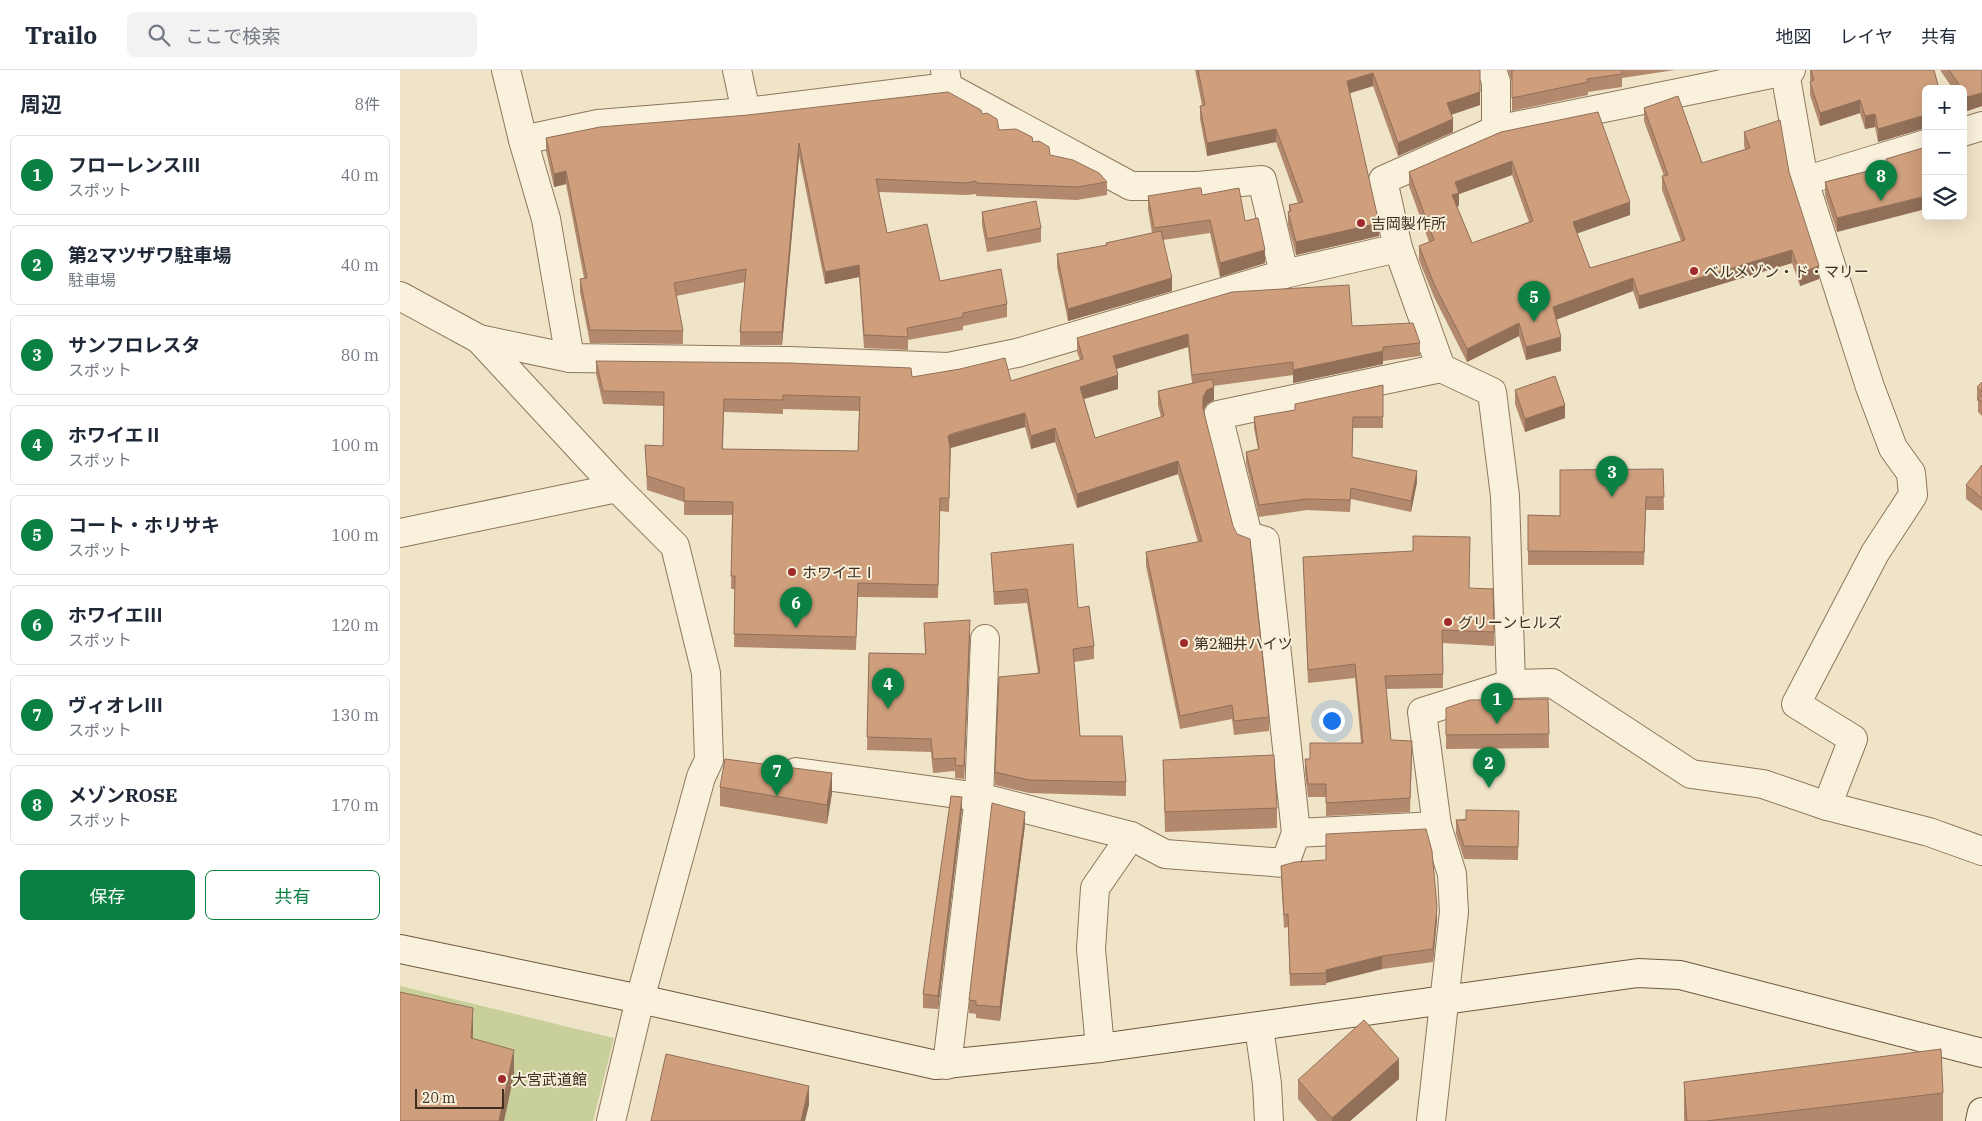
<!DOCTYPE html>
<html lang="ja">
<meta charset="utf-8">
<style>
body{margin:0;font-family:"IBM Plex Serif","Noto Sans JP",serif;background:#f2f2f3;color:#1f2937}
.controls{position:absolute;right:15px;top:15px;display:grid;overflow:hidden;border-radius:8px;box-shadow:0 5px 20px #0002}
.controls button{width:45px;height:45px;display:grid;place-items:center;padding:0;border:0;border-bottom:1px solid #e0e1e3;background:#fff;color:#1f2937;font:25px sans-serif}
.scale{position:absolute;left:15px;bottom:12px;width:89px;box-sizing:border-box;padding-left:5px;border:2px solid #3d2e20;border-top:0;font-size:14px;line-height:18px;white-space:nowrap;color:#3d2e20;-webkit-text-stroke:4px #f7eed8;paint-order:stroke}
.you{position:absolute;left:931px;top:650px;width:18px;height:18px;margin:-12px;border:4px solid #fff;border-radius:50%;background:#1a73e8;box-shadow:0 0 0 8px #1a73e833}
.badge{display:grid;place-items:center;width:32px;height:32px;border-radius:50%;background:#0b8043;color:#fff;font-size:16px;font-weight:700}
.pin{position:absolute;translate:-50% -41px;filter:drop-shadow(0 1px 2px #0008)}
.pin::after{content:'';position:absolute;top:26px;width:18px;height:15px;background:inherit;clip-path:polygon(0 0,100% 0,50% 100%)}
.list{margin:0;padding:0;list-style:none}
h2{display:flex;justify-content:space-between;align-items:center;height:65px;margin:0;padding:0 20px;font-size:21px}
h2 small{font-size:16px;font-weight:400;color:#747a83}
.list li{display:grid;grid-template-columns:32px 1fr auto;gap:15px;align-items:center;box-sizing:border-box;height:80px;margin:0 10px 10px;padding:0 10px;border:1px solid #e0e1e3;border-radius:8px}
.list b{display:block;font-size:19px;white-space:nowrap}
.list p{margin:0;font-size:16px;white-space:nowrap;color:#747a83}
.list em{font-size:16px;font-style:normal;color:#747a83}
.actions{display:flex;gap:10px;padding:15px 20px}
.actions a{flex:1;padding:11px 0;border:1px solid #0b8043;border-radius:8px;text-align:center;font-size:18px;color:#0b8043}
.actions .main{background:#0b8043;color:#fff}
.icon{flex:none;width:28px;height:28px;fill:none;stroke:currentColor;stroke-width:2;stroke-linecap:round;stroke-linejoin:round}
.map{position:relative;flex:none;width:1582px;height:1051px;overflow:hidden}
header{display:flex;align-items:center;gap:30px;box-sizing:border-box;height:70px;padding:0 25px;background:#fff;border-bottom:1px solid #e0e1e3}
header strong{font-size:24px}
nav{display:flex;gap:28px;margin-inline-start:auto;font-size:18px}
.search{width:350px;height:45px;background:#f2f2f3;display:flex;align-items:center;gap:12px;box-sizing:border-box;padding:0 18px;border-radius:8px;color:#747a83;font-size:19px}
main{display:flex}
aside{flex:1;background:#fff}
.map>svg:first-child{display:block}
</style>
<header>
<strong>Trailo</strong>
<div class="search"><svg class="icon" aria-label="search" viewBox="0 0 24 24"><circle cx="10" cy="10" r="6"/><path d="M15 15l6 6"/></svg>ここで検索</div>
<nav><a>地図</a><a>レイヤ</a><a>共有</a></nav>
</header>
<main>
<aside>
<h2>周辺<small>8件</small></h2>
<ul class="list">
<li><span class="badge">1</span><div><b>フローレンスⅢ</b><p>スポット</p></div><em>40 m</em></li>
<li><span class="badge">2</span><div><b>第2マツザワ駐車場</b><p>駐車場</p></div><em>40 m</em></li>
<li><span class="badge">3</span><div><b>サンフロレスタ</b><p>スポット</p></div><em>80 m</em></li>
<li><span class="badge">4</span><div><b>ホワイエⅡ</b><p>スポット</p></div><em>100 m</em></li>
<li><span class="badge">5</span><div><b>コート・ホリサキ</b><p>スポット</p></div><em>100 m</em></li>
<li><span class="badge">6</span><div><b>ホワイエⅢ</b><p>スポット</p></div><em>120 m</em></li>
<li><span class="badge">7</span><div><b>ヴィオレⅢ</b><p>スポット</p></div><em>130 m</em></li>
<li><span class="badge">8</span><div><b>メゾンROSE</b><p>スポット</p></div><em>170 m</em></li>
</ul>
<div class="actions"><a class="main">保存</a><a>共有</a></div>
</aside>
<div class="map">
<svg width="1582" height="1051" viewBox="0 0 1582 1051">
<rect width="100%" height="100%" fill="#f0e4c8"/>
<!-- green -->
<polygon fill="#c9cf9b" points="0,916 214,968 193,1051 0,1051"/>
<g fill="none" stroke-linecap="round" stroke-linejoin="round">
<defs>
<g id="street">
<polyline points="106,0 123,70"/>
<polyline points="337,0 346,42"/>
<polyline points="545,0 548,17 731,116 798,116 862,110 884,204"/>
<polyline points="1385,2 1404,111 1470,317 1493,378 1511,403 1513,425 1475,483 1396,634 1453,669 1427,736"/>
<polyline points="1096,60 1391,0"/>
<polyline points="1563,62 1582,56"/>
<polyline points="1404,111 1526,74"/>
<polyline points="998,178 1041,298 1092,322 1105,426 1111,614"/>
<polyline points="0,226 79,269 170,288 389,291 548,297 617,283 884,204 998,178 983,110 1096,60 1096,12 1092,0"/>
<polyline points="79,269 217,418 275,476 306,603 309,690 301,707 240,929 211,1051"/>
<polyline points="170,288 146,149 123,70 198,54 346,42 548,17"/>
<polyline points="0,463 217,418"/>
<polyline points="396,702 579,727 731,766 765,784 885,793 896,763 1037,756"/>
<polyline points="896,763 865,471 848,466 818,345 1041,298"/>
<polyline points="859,957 867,1014 869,1051"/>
<polyline points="700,978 691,879 695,818 731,766"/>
<polyline points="547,995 579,727 585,569"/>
<polyline points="1031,1051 1054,842 1052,804 1037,756 1022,642 1111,614 1152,613 1291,704 1363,714 1427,736 1529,762 1582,781"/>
</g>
<g id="secondary">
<polyline points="0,879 240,929 536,995 700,978 1238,903 1280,905 1582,983"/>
<polyline points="1580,1051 1582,1042"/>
</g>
</defs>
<!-- street casing -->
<use href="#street" stroke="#8d765c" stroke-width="30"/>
<!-- secondary casing -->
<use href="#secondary" stroke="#6f573f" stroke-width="30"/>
<!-- street -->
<use href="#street" stroke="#faf1dc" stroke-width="28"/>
<!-- secondary -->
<use href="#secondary" stroke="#faf1dc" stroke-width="28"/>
</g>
<!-- wall -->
<g fill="#b2896c" fill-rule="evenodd">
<polygon points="795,0 1080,0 1080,35 1051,45 1053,62 998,86 973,16 950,23 979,166 896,185 888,155 888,142 889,141 889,135 898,133 876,72 807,86 800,49 800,36 802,35"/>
<polygon points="1108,0 1275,0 1222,8 1222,17 1188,22 1188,25 1112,41 1112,12"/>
<polygon points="1410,0 1534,0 1526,19 1526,59 1522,59 1478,72 1475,57 1465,59 1460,43 1420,56 1410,25"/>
<polygon points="1540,0 1582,0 1582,36 1567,41 1563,35 1563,19 1553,19"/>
<path d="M 1244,38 L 1302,93 L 1345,79 L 1344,76 L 1344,62 L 1389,102 L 1419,209 L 1400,216 L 1392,193 L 1239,239 L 1233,221 L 1157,249 L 1161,281 L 1126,290 L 1119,266 L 1067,292 L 1034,227 L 1019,190 L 1019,176 L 1029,172 L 1009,116 L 1009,102 L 1101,62 L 1230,145 L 1177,163 L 1190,198 L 1281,171 L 1262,120 L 1262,106 L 1264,106 L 1244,51 ZM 1112,105 L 1129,152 L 1072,173 L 1057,136 L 1059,136 L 1059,124 Z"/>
<polygon points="582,44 599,60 633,72 650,85 707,112 707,125 677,130 576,126 576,124 567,125 479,122 487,163 540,211 607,234 607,247 563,256 563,260 508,270 508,280 464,278 459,207 425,214 399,86 382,275 340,275 340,262 345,212 276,226 283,261 283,274 190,273 180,222 180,209 184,208 166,114 154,117 146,81 146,68"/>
<polygon points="1526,77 1437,162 1425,125 1425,112 1486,96 1486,89"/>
<polygon points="802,125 845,151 865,193 820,207 810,163 763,170 772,221 668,251 657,197 657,184 706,175 706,173 752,163 748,139 748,126"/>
<polygon points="582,142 641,158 641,172 587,182 582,155"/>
<path d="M 952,256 L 1020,273 L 1020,286 L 983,291 L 983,294 L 893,313 L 893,305 L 813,316 L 814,330 L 807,334 L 804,340 L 869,647 L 869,661 L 834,665 L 832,649 L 780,659 L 746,496 L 746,482 L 798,472 L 778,404 L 677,438 L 655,372 L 631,379 L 625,357 L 551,378 L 549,442 L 540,441 L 538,528 L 458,527 L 456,580 L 334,577 L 335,519 L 331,519 L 332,445 L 284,445 L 284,432 L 247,420 L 245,375 L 263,376 L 264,336 L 203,334 L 196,304 L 196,291 L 512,307 L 611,311 L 680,290 L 677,282 L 677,268 ZM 788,277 L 792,313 L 758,321 L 758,335 L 761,347 L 695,368 L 684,329 L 718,319 L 716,299 ZM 383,339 L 459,341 L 458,381 L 323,379 L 324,342 L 383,344 Z"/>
<polygon points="1582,312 1582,346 1578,342 1578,332 1577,330 1577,317"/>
<polygon points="983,315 983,358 953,358 952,387 1017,412 1011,442 951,429 950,442 907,440 859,447 846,393 846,382 858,379 854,358 854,347 895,340"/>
<polygon points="1115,320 1165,348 1125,362 1115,334"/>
<polygon points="1582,395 1582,441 1566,429 1566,415"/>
<polygon points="1263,399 1264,440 1246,440 1244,495 1128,495 1128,445 1160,446"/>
<polygon points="591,483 678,538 694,576 694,589 674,592 680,666 726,712 726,726 629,723 595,715 595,702 638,603 627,533 594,535"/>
<polygon points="903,487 1070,518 1094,562 1094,576 1043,573 1043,618 986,619 991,670 1012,684 1010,742 926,746 926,727 908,727 905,703 905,689 910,689 961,673 955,608 908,613"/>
<polygon points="524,553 570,563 564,709 555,708 555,701 533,703 531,682 467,680 469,583 525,584"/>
<polygon points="1148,629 1149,678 1046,679 1046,638"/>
<polygon points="763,690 877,738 877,758 765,762"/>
<polygon points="320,717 432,723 427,754 320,736"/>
<polygon points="562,740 538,939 523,938 523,924"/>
<polygon points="1119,741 1118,790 1064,789 1056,764 1056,750"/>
<polygon points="625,755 600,951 576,948 576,944 569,943 569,930"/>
<polygon points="881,796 1037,849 1033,892 982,899 926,913 926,915 890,916 888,857 884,858 881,808"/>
<polygon points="999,1009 950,1051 917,1051 898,1029 898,1010"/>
<polygon points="1284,1012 1543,1023 1543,1051 1284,1051"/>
</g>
<!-- shaded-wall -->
<g fill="#916f58">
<polygon points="973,3 973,16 947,24 947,11"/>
<polygon points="1080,22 1080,35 1047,46 1047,33"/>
<polygon points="1582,23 1582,36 1567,41 1567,27"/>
<polygon points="1460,30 1460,43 1420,56 1420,43"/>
<polygon points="1475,44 1475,57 1465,59 1465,46"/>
<polygon points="1522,46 1522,59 1478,72 1478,59"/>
<polygon points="1053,49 1053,62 998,86 998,73"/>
<polygon points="876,59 876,72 807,86 807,73"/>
<polygon points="399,73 399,86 382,275 382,262"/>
<polygon points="1112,91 1112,105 1059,124 1059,136 1052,138 1052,125 1055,112"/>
<polygon points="166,101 166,114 154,117 154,104"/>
<rect x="1563" y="116" width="1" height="13"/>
<polygon points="1526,126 1526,139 1437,162 1437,148"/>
<polygon points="1230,132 1230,145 1173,165 1173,152"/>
<polygon points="979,153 979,166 896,185 896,172"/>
<polygon points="865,180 865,193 820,207 820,193"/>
<polygon points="1392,180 1392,193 1239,239 1239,226"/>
<polygon points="459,195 459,207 425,214 425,202"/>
<polygon points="1419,196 1419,209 1400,216 1400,203"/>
<polygon points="772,208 772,221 668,251 668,239"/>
<polygon points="1233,208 1233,221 1153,251 1153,237"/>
<polygon points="1119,253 1119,266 1067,292 1067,279"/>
<polygon points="788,264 788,277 713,300 713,286"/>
<polygon points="1161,267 1161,281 1126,290 1126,277"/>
<polygon points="983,281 983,294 893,313 893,300"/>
<polygon points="718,305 718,319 680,330 680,317"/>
<polygon points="814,317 814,330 807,334 803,340 803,327 807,320"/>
<polygon points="1165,335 1165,348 1125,362 1125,349"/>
<polygon points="625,343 625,357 550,378 549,442 550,378 548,366"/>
<polygon points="655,358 655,372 631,379 631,366"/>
<polygon points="778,391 778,404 677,438 677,424"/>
<polygon points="1017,401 1017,412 1011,442 1011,431"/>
<polygon points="570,550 570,563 564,709 564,696"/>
<polygon points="432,703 432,723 427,754 427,735"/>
<polygon points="562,727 562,740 538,939 538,926"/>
<polygon points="625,742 625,755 600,951 600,937"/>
<polygon points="1037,837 1037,849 1033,892 1033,879"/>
<polygon points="982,886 982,899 926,913 926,900"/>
<polygon points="73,938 73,963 71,993 71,968"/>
<polygon points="114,980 114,1005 104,1051 99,1051"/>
<polygon points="999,989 999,1009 950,1051 932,1051 932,1048"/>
<polygon points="409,1016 409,1035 405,1051 401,1051"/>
</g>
<!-- building -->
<g fill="#cf9f7d" stroke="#916f58" fill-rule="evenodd">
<polygon points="798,0 1080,0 1080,22 1047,33 1053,49 998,73 973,3 947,11 979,153 896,172 888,142 891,141 889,135 903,132 876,59 807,73 800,36 805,35"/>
<polygon points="1112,0 1222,0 1222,4 1187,9 1188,12 1112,28"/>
<polygon points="1411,0 1534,0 1539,19 1526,19 1526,46 1522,46 1478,59 1475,44 1465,46 1460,30 1420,43 1410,12 1414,10"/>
<polygon points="1549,0 1582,0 1582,23 1567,27 1563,21 1563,19 1562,19"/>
<polygon points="548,22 581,40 582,44 587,43 597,49 599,60 616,59 632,67 633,72 639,71 649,77 650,85 673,90 699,103 707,112 677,117 576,113 576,111 567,113 476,109 487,163 527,154 540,211 601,199 607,234 563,243 563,247 507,258 508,267 464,265 459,195 425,202 399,73 382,262 340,262 346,199 274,213 283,261 190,260 180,209 187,208 166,101 154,104 146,68 200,57 348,45"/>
<path d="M 1278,26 L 1302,93 L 1350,78 L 1344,62 L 1380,50 L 1389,102 L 1419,196 L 1400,203 L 1392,180 L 1239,226 L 1233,208 L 1153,237 L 1161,267 L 1126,277 L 1119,253 L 1067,279 L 1034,214 L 1019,176 L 1034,170 L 1009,102 L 1101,62 L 1198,42 L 1230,132 L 1173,152 L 1190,198 L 1285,170 L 1262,106 L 1268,105 L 1244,38 ZM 1112,91 L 1133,151 L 1072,173 L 1052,125 L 1059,123 L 1055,112 Z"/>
<polygon points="1526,77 1526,126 1437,148 1425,112 1488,96 1486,89"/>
<polygon points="797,118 801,118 802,125 839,118 845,151 858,148 865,180 820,193 810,150 754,158 748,126"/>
<polygon points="636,131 641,158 587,169 582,142"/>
<polygon points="761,161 772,208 668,239 657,184 707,175 706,173"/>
<path d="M 949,215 L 952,256 L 1013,253 L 1020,273 L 983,277 L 983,281 L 893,300 L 893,292 L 792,305 L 788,264 L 713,286 L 718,305 L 680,317 L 695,368 L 764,346 L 758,321 L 812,309 L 814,317 L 807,320 L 803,327 L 803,339 L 833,456 L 837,464 L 850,469 L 869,647 L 834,651 L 832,635 L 780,646 L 746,482 L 802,471 L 778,391 L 677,424 L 655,358 L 631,366 L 625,343 L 551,364 L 548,366 L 550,377 L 549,428 L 540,428 L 538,515 L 458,513 L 456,567 L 334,564 L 335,506 L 331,506 L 333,432 L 284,431 L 284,418 L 247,406 L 245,375 L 263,376 L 264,322 L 203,321 L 196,291 L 389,293 L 511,298 L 512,307 L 560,299 L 605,288 L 611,311 L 683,289 L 677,268 L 832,222 ZM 383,325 L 460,327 L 458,381 L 322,379 L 324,329 L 383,330 Z"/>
<polygon points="1155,306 1165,335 1125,349 1115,320"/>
<polygon points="1582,312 1582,322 1577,317"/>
<polygon points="983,315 983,347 953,347 952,387 1017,401 1011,431 951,418 950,430 907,429 859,435 846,382 859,379 854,347 895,340 895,334"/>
<polygon points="1582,325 1582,332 1578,329"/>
<polygon points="1582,395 1582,428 1566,415"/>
<polygon points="1263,399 1264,427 1246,427 1244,482 1128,481 1128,445 1160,446 1160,400"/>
<polygon points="1013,466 1070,467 1069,518 1093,519 1094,562 1042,560 1043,604 985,606 991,670 1012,671 1010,728 926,733 926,714 908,714 905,689 910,689 910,673 963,673 955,594 908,600 903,487 1013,481"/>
<polygon points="673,474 678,538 689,536 694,576 673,579 680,666 722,666 726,712 629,710 595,702 599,607 640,603 627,519 594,522 591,483"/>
<polygon points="570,550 564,696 555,695 556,688 533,689 531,669 467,667 469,583 526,584 524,553"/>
<polygon points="1148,629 1149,664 1046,665 1046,638 1070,630"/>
<polygon points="874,685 877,738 765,742 763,690"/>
<polygon points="325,689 432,703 427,735 320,717"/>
<polygon points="551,726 562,727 538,926 523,924"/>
<polygon points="592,733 625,742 600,937 576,935 576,931 569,930"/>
<polygon points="1066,740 1119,741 1118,777 1064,776 1056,750 1066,750"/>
<polygon points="1026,759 1032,781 1037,837 1033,879 982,886 926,900 926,903 890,904 888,844 884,845 881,796 895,792 926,790 926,764"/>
<polygon points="0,922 73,938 71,968 114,980 99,1051 0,1051"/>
<polygon points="964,950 999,989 932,1048 898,1010"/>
<polygon points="1541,979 1543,1023 1306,1051 1287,1051 1284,1012"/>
<polygon points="266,984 409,1016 401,1051 251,1051"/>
</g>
<!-- markers -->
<g fill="#9e2a2b" stroke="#f7eed8" stroke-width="2">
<circle cx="961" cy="153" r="5"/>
<circle cx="1294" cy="201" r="5"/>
<circle cx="392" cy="502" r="5"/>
<circle cx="1048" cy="552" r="5"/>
<circle cx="784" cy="573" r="5"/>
<circle cx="102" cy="1009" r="5"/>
</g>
<g text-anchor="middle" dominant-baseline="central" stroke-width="4" stroke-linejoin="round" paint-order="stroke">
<!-- poi labels -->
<g font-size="15" fill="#3d2e20" stroke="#f7eed8" text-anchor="start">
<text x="971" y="153">吉岡製作所</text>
<text x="1304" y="201">ベルメゾン・ド・マリー</text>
<text x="402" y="502">ホワイエⅠ</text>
<text x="1058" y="552">グリーンヒルズ</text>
<text x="794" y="573">第2細井ハイツ</text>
<text x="112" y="1009">大宮武道館</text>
</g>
</g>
</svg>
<div class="controls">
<button>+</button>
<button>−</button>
<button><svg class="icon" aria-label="layers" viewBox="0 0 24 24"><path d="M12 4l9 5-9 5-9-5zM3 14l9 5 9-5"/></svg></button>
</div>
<div class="scale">20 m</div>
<div class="you"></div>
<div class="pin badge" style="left:1097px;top:654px">1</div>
<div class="pin badge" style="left:1089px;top:718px">2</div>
<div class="pin badge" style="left:1212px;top:427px">3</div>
<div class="pin badge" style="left:488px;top:639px">4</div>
<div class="pin badge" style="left:1134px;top:252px">5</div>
<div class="pin badge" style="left:396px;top:558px">6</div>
<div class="pin badge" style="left:377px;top:726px">7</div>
<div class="pin badge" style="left:1481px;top:131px">8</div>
</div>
</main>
